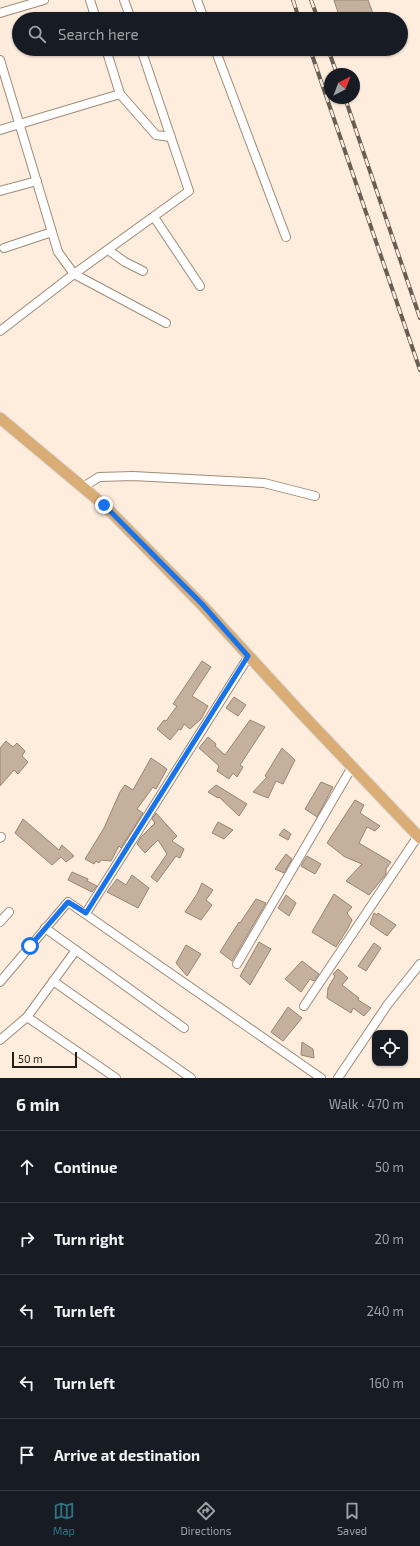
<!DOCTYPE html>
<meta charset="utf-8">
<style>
body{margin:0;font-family:"Exo 2",sans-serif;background:#20242c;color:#f1f3f6}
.controls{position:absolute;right:12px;bottom:12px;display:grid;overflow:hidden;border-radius:8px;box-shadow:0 1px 3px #0004}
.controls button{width:36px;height:36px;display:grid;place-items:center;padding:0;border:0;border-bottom:1px solid #363941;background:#171b24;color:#f1f3f6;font:20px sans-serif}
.compass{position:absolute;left:324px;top:68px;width:36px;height:36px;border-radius:50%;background:#171b24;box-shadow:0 1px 3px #0004;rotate:42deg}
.scale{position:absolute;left:12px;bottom:10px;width:65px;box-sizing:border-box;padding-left:4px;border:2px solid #251e16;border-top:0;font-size:11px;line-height:14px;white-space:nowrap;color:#251e16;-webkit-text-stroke:3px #feeddd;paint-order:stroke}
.stop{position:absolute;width:12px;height:12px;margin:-9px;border:3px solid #1a73e8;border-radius:50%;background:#fff}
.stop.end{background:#1a73e8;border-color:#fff;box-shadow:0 1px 4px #0008}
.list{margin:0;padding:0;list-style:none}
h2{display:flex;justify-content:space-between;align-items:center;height:52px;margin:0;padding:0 16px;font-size:17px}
h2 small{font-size:13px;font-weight:400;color:#9ea1a6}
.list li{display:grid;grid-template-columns:26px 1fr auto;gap:12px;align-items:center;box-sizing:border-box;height:72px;padding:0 16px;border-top:1px solid #363941}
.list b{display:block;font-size:15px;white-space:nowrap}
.list em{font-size:13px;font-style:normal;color:#9ea1a6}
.icon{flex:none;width:22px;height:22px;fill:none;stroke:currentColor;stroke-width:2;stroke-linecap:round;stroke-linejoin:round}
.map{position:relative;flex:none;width:420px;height:1078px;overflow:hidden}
.search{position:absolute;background:#171b24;box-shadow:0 1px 3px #0004;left:12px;right:12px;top:12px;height:44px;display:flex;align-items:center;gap:10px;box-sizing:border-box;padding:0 14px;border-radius:22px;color:#9ea1a6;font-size:15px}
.sheet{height:412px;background:#171b24}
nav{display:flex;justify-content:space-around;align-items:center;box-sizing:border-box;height:56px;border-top:1px solid #363941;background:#171b24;font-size:11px;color:#9ea1a6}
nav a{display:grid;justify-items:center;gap:2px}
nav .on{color:#2f7383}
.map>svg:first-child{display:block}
</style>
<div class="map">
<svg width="420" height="1078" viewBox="0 0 420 1078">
<rect width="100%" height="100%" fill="#feeddd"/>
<!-- building -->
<g fill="#c4b09d" stroke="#978472">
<polygon points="334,0 368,0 375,19 340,19"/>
<polygon points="202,661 211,667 192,696 208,706 201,719 190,729 184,724 181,730 179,729 170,740 157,729 164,720 166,721 177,706 173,704"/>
<polygon points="234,697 246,705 238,716 226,708"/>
<polygon points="250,720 265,727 240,765 243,767 237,777 233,773 229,779 217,771 219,766 199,748 208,737 216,744 215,746 225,755"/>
<polygon points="6,741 13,747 17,743 25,751 22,756 28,762 18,774 14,770 0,786 0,748"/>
<polygon points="282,748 295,760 283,784 276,781 268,798 253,792 267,777 265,776"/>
<polygon points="151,758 167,769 156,789 153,787 137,809 143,813 121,848 119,846 111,861 101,860 99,863 96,861 94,864 85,859 104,828 120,792 125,785 133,790"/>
<polygon points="321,782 333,787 317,817 305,809"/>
<polygon points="216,785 247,804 239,816 219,797 218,798 208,792"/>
<polygon points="355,800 364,805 360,813 380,826 375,831 367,827 359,843 391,862 386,869 386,874 369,895 346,881 362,864 345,857 327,843"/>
<polygon points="156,813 177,836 172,841 184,849 180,858 176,856 157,882 151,877 167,854 158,840 145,853 137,844 141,837 155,823 152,819"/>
<polygon points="23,819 59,850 62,845 74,856 66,862 61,857 52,865 15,833"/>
<polygon points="218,822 233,830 224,839 212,833"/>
<polygon points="284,829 291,834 288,840 279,835"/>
<polygon points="286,854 292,859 284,873 275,869"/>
<polygon points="307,856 321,864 315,874 301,866"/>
<polygon points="72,872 88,879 87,881 97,886 92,892 68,880"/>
<polygon points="132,875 149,888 138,908 107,892 117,879 126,885"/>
<polygon points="202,883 213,890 206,900 212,905 201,920 185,912 197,894"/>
<polygon points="334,894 352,907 347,913 352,920 348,928 336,947 312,932"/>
<polygon points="286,895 296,903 289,916 278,908"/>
<polygon points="256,899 266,903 232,961 220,952 239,922 240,923"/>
<polygon points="374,913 377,915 378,913 396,925 387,936 370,924"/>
<polygon points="259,942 271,949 250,985 240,976"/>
<polygon points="374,943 381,948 366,971 358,966"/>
<polygon points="186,945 201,954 187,976 176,963"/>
<polygon points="302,961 319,974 314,981 310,979 301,992 285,979"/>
<polygon points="338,969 348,978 342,985 359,998 358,1000 371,1008 364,1016 353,1008 351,1013 327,998 328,988 335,976 333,974"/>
<polygon points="288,1007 302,1018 283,1041 271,1032"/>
<polygon points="302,1042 313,1049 314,1058 301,1055"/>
</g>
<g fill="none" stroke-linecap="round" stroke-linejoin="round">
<defs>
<g id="minor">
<polyline points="90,0 96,19"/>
<polyline points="124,0 131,19"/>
<polyline points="197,0 204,19"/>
<polyline points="0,13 44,0"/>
<polyline points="106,49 120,94"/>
<polyline points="215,49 286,237"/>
<polyline points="0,60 58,252 74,274 166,323"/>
<polyline points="0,130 120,94 156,135 171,137"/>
<polyline points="0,191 37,181"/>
<polyline points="154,217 200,286"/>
<polyline points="4,248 52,232"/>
<polyline points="108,250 125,262 143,271"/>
<polyline points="0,331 74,274 189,191 141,49"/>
<polyline points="83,487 99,477 133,476 264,483 315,496"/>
<polyline points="0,838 1,837"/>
<polyline points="86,913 249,656"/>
<polyline points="0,922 9,912"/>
<polyline points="45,928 184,1028"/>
<polyline points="237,964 352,767"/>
<polyline points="53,981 191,1078"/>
<polyline points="0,982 68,902 321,1078"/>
<polyline points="304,1006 418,836"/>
<polyline points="27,1017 116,1078"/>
<polyline points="0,1040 27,1017 76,950"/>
<polyline points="338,1078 388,1004 420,964"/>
</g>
<polyline id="major" points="0,418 104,505 202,605 301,713 420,838"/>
</defs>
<!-- minor casing -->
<use href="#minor" stroke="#9e8b79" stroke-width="10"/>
<!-- major casing -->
<use href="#major" stroke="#dcdbda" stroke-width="13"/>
<!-- minor -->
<use href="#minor" stroke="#fff" stroke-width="8"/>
<!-- major -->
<use href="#major" stroke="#d9ad75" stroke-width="11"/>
<defs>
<g id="rail">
<polyline points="293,0 299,19"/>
<polyline points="311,0 318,19"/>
<polyline points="310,49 420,370"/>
<polyline points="328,49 337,74"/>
<polyline points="345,98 420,318"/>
</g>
</defs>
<!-- rail casing -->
<use href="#rail" stroke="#685e54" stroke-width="4"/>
<!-- rail -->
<use href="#rail" stroke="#feeddd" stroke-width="2.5" stroke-dasharray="8" stroke-linecap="butt"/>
</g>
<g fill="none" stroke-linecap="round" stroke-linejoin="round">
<!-- route -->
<polyline stroke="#1a73e8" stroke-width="5" points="30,946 68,902 86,913 248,656 202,604 104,505"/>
</g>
</svg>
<div class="controls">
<button><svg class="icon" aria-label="locate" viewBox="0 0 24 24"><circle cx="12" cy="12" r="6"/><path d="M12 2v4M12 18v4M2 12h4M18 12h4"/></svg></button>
</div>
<svg class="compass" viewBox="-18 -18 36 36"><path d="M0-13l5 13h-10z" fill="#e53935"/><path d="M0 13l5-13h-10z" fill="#9ea1a6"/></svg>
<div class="scale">50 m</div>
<div class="stop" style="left:30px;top:946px"></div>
<div class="stop end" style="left:104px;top:505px"></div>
<div class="search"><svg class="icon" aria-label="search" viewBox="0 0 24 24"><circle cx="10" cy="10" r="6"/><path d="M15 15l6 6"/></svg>Search here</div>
</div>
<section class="sheet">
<h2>6 min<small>Walk · 470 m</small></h2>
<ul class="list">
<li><svg class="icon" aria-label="ahead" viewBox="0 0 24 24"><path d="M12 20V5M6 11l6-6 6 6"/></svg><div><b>Continue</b></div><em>50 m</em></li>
<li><svg class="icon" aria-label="right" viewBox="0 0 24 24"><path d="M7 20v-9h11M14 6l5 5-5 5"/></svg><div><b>Turn right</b></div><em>20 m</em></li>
<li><svg class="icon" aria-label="left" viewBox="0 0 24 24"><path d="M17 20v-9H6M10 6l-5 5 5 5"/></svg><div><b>Turn left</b></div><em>240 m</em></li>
<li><svg class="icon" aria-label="left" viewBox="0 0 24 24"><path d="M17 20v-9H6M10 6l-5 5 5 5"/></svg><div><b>Turn left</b></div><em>160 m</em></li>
<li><svg class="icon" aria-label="arrive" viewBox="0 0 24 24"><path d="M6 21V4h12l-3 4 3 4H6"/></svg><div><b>Arrive at destination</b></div></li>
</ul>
</section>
<nav>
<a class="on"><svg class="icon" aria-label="map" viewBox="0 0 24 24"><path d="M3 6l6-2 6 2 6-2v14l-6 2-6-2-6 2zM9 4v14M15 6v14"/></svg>Map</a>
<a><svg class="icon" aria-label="directions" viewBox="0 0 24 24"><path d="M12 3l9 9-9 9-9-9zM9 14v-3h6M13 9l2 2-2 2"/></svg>Directions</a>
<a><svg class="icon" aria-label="saved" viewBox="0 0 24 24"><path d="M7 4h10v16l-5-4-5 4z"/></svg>Saved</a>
</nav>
